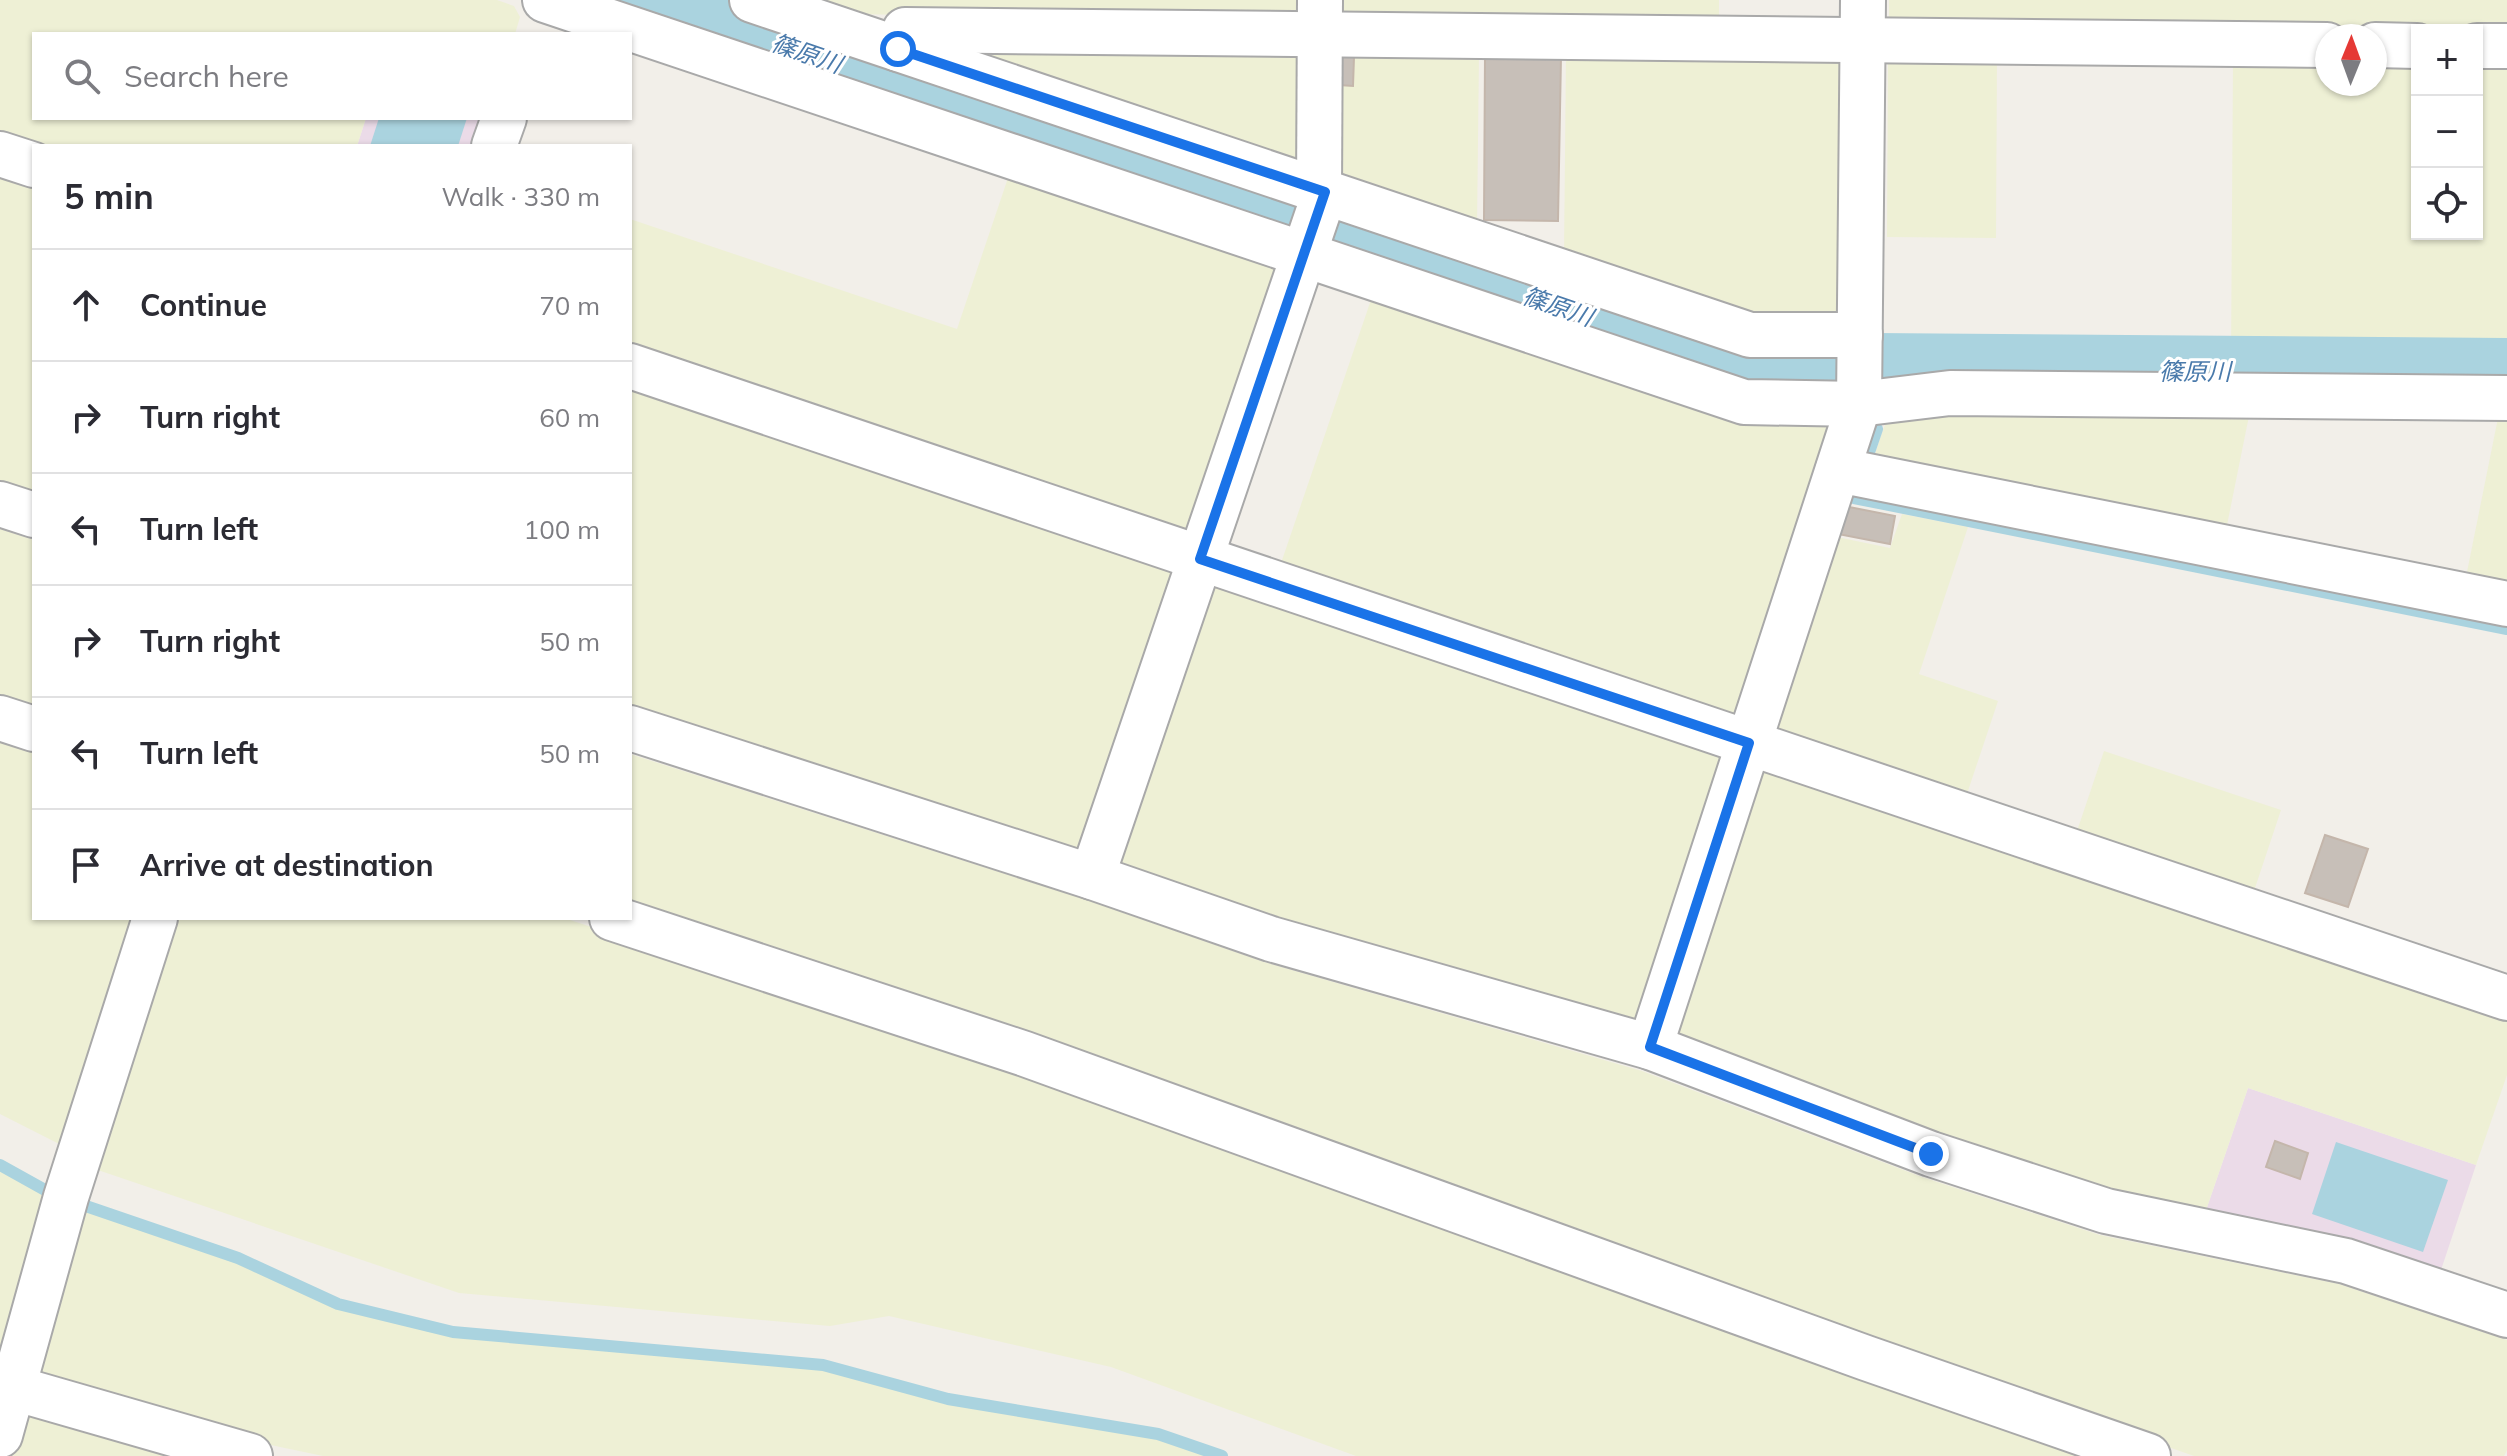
<!DOCTYPE html>
<meta charset="utf-8">
<style>
body{margin:0;font-family:Mulish,"Noto Sans JP",sans-serif;background:#f7f7f7;color:#2b2b33}
.controls{position:absolute;right:24px;top:24px;display:grid;overflow:hidden;border-radius:0px;box-shadow:0 2px 6px #0004}
.controls button{width:72px;height:72px;display:grid;place-items:center;padding:0;border:0;border-bottom:2px solid #e1e1e2;background:#fff;color:#2b2b33;font:40px sans-serif}
.compass{position:absolute;left:2315px;top:24px;width:72px;height:72px;border-radius:50%;background:#fff;box-shadow:0 2px 6px #0004;rotate:1deg}
.stop{position:absolute;width:24px;height:24px;margin:-18px;border:6px solid #1a73e8;border-radius:50%;background:#fff}
.stop.end{background:#1a73e8;border-color:#fff;box-shadow:0 2px 8px #0008}
.list{margin:0;padding:0;list-style:none}
h2{display:flex;justify-content:space-between;align-items:center;height:104px;margin:0;padding:0 32px;font-size:34px}
h2 small{font-size:26px;font-weight:400;color:#7c7c81}
.list li{display:grid;grid-template-columns:52px 1fr auto;gap:24px;align-items:center;box-sizing:border-box;height:112px;padding:0 32px;border-top:2px solid #e1e1e2}
.list b{display:block;font-size:30px;white-space:nowrap}
.list em{font-size:26px;font-style:normal;color:#7c7c81}
.icon{flex:none;width:44px;height:44px;fill:none;stroke:currentColor;stroke-width:2;stroke-linecap:round;stroke-linejoin:round}
.map{position:relative;flex:none;width:2507px;height:1456px;overflow:hidden}
.search{position:absolute;background:#fff;box-shadow:0 2px 6px #0004;left:32px;top:32px;width:600px;height:88px;display:flex;align-items:center;gap:20px;box-sizing:border-box;padding:0 28px;border-radius:0px;color:#7c7c81;font-size:30px}
.panel{position:absolute;background:#fff;box-shadow:0 2px 6px #0004;left:32px;top:144px;width:600px;height:776px;border-radius:0px}
.map>svg:first-child{display:block}
</style>
<div class="map">
<svg width="2507" height="1456" viewBox="0 0 2507 1456">
<rect width="100%" height="100%" fill="#f2efe9"/>
<!-- industrial -->
<g fill="#ebdbe8">
<polygon points="366,118 488,118 479,146 357,146"/>
<polygon points="2248,1088 2476,1165 2439,1276 2204,1216"/>
</g>
<!-- farmland -->
<g fill="#eef0d5">
<polygon points="0,0 497,0 514,6 520,17 515,34 34,34 34,118 366,118 357,146 34,146 0,138"/>
<polygon points="800,0 1305,0 1296,20 841,14"/>
<polygon points="1336,0 1719,0 1719,24 1344,20"/>
<polygon points="1889,0 2507,0 2507,31 1889,27"/>
<polygon points="954,45 1295,50 1305,59 1304,160 1295,166"/>
<polygon points="1344,50 1479,52 1477,227 1343,182 1334,170 1335,59"/>
<polygon points="1566,53 1838,56 1847,65 1845,312 1836,320 1752,320 1564,256"/>
<polygon points="1888,57 1997,57 1996,238 1887,237"/>
<polygon points="2233,59 2327,60 2327,84 2375,84 2375,61 2417,61 2417,234 2477,234 2477,61 2507,62 2507,361 2231,359"/>
<polygon points="0,170 34,182 34,499 0,488"/>
<polygon points="1010,172 1276,261 1281,273 1193,531 1182,536 630,350 630,219 957,329"/>
<polygon points="1373,294 1829,419 1836,427 1742,716 1731,721 1279,569"/>
<polygon points="630,382 1172,565 1178,576 1082,858 630,713"/>
<polygon points="2250,411 2226,530 1873,459 1888,416"/>
<polygon points="2499,413 2507,413 2507,585 2466,577"/>
<polygon points="1902,514 1968,527 1919,674 1998,701 1965,800 1777,736 1771,725 1832,536 1890,548"/>
<polygon points="0,529 34,540 34,713 0,702"/>
<polygon points="1218,580 1722,750 1727,762 1640,1029 1276,925 1111,867 1207,586"/>
<polygon points="0,734 34,745 34,918 142,918 69,1149 0,1114"/>
<polygon points="2104,751 2281,810 2252,897 2075,837"/>
<polygon points="630,754 1084,899 1264,962 1642,1071 1922,1177 2100,1235 2339,1284 2507,1340 2507,1450 2504,1456 2194,1456 630,908"/>
<polygon points="1767,765 2507,1014 2507,1075 2476,1165 2248,1088 2204,1216 2110,1197 1669,1038 1756,771"/>
<polygon points="168,918 564,918 1020,1068 2103,1456 1356,1456 1111,1367 889,1316 830,1326 459,1293 89,1167"/>
<polygon points="0,1168 49,1196 0,1367"/>
<polygon points="76,1206 237,1261 337,1307 452,1336 822,1368 947,1401 1158,1436 1213,1456 323,1456 247,1440 28,1377"/>
<polygon points="21,1407 193,1456 7,1456"/>
</g>
<!-- water -->
<g fill="#aad3df">
<polygon points="379,118 467,118 458,146 370,146"/>
<polygon points="2336,1142 2448,1180 2423,1252 2312,1214"/>
</g>
<g fill="none" stroke-linecap="round" stroke-linejoin="round">
<!-- stream -->
<g stroke="#aad3df" stroke-width="12">
<polyline points="1867,458 1877,429"/>
<polyline points="1856,493 1854,498 2507,629"/>
<polyline points="0,1165 54,1195"/>
<polyline points="77,1203 238,1258 338,1304 453,1332 823,1365 948,1399 1158,1434 1222,1456"/>
</g>
<!-- river -->
<polyline stroke="#aad3df" stroke-width="72" points="648,0 1744,368 2507,374"/>
</g>
<!-- building -->
<g fill="#c7bfb8" stroke="#c4b6ab" stroke-width="2">
<polygon points="1485,56 1561,56 1558,221 1484,220"/>
<polygon points="1339,57 1354,57 1353,86 1339,85"/>
<polygon points="1844,506 1895,516 1890,544 1838,534"/>
<polygon points="2325,835 2368,849 2348,907 2305,893"/>
<polygon points="2275,1141 2308,1153 2300,1179 2266,1167"/>
</g>
<g fill="none" stroke-linecap="round" stroke-linejoin="round">
<defs>
<g id="minor">
<polyline points="545,0 1744,402 1859,404 1950,393 2507,398"/>
<polyline points="752,0 898,49 905,30 2327,45"/>
<polyline points="2375,45 2417,46"/>
<polyline points="2477,46 2507,46"/>
<polyline points="898,49 1750,335 1860,335"/>
<polyline points="494,146 504,118"/>
<polyline points="0,154 34,165"/>
<polyline points="1319,190 1320,0"/>
<polyline points="630,366 2507,998"/>
<polyline points="1838,470 2507,604"/>
<polyline points="0,504 34,515"/>
<polyline points="0,718 34,729"/>
<polyline points="630,728 1092,877 1271,939 1650,1047 1931,1154 2106,1211 2346,1261 2507,1315"/>
<polyline points="1092,877 1325,192"/>
<polyline points="612,918 1025,1054 1866,1358 2148,1456"/>
<polyline points="1650,1047 1859,404 1863,0"/>
<polyline points="0,1384 250,1456"/>
<polyline points="0,1435 66,1197 155,918"/>
</g>
</defs>
<!-- minor casing -->
<use href="#minor" stroke="#a9a9a9" stroke-width="48"/>
<!-- minor -->
<use href="#minor" stroke="#fff" stroke-width="44"/>
</g>
<g fill="none" stroke-linecap="round" stroke-linejoin="round">
<!-- route -->
<polyline stroke="#1a73e8" stroke-width="10" points="898,49 1325,192 1200,559 1749,743 1650,1047 1931,1154"/>
</g>
<g text-anchor="middle" dominant-baseline="central" stroke-width="6" stroke-linejoin="round" paint-order="stroke">
<!-- water labels -->
<g font-size="24" font-style="italic" fill="#4a7aab" stroke="#fff">
<text transform="translate(807 53) rotate(19)">篠原川</text>
<text transform="translate(1558 306) rotate(19)">篠原川</text>
<text x="2195" y="371">篠原川</text>
</g>
</g>
</svg>
<div class="controls">
<button>+</button>
<button>−</button>
<button><svg class="icon" aria-label="locate" viewBox="0 0 24 24"><circle cx="12" cy="12" r="6"/><path d="M12 2v4M12 18v4M2 12h4M18 12h4"/></svg></button>
</div>
<svg class="compass" viewBox="-18 -18 36 36"><path d="M0-13l5 13h-10z" fill="#e53935"/><path d="M0 13l5-13h-10z" fill="#7c7c81"/></svg>
<div class="stop" style="left:898px;top:49px"></div>
<div class="stop end" style="left:1931px;top:1154px"></div>
<div class="search"><svg class="icon" aria-label="search" viewBox="0 0 24 24"><circle cx="10" cy="10" r="6"/><path d="M15 15l6 6"/></svg>Search here</div>
<section class="panel">
<h2>5 min<small>Walk · 330 m</small></h2>
<ul class="list">
<li><svg class="icon" aria-label="ahead" viewBox="0 0 24 24"><path d="M12 20V5M6 11l6-6 6 6"/></svg><div><b>Continue</b></div><em>70 m</em></li>
<li><svg class="icon" aria-label="right" viewBox="0 0 24 24"><path d="M7 20v-9h11M14 6l5 5-5 5"/></svg><div><b>Turn right</b></div><em>60 m</em></li>
<li><svg class="icon" aria-label="left" viewBox="0 0 24 24"><path d="M17 20v-9H6M10 6l-5 5 5 5"/></svg><div><b>Turn left</b></div><em>100 m</em></li>
<li><svg class="icon" aria-label="right" viewBox="0 0 24 24"><path d="M7 20v-9h11M14 6l5 5-5 5"/></svg><div><b>Turn right</b></div><em>50 m</em></li>
<li><svg class="icon" aria-label="left" viewBox="0 0 24 24"><path d="M17 20v-9H6M10 6l-5 5 5 5"/></svg><div><b>Turn left</b></div><em>50 m</em></li>
<li><svg class="icon" aria-label="arrive" viewBox="0 0 24 24"><path d="M6 21V4h12l-3 4 3 4H6"/></svg><div><b>Arrive at destination</b></div></li>
</ul>
</section>
</div>
